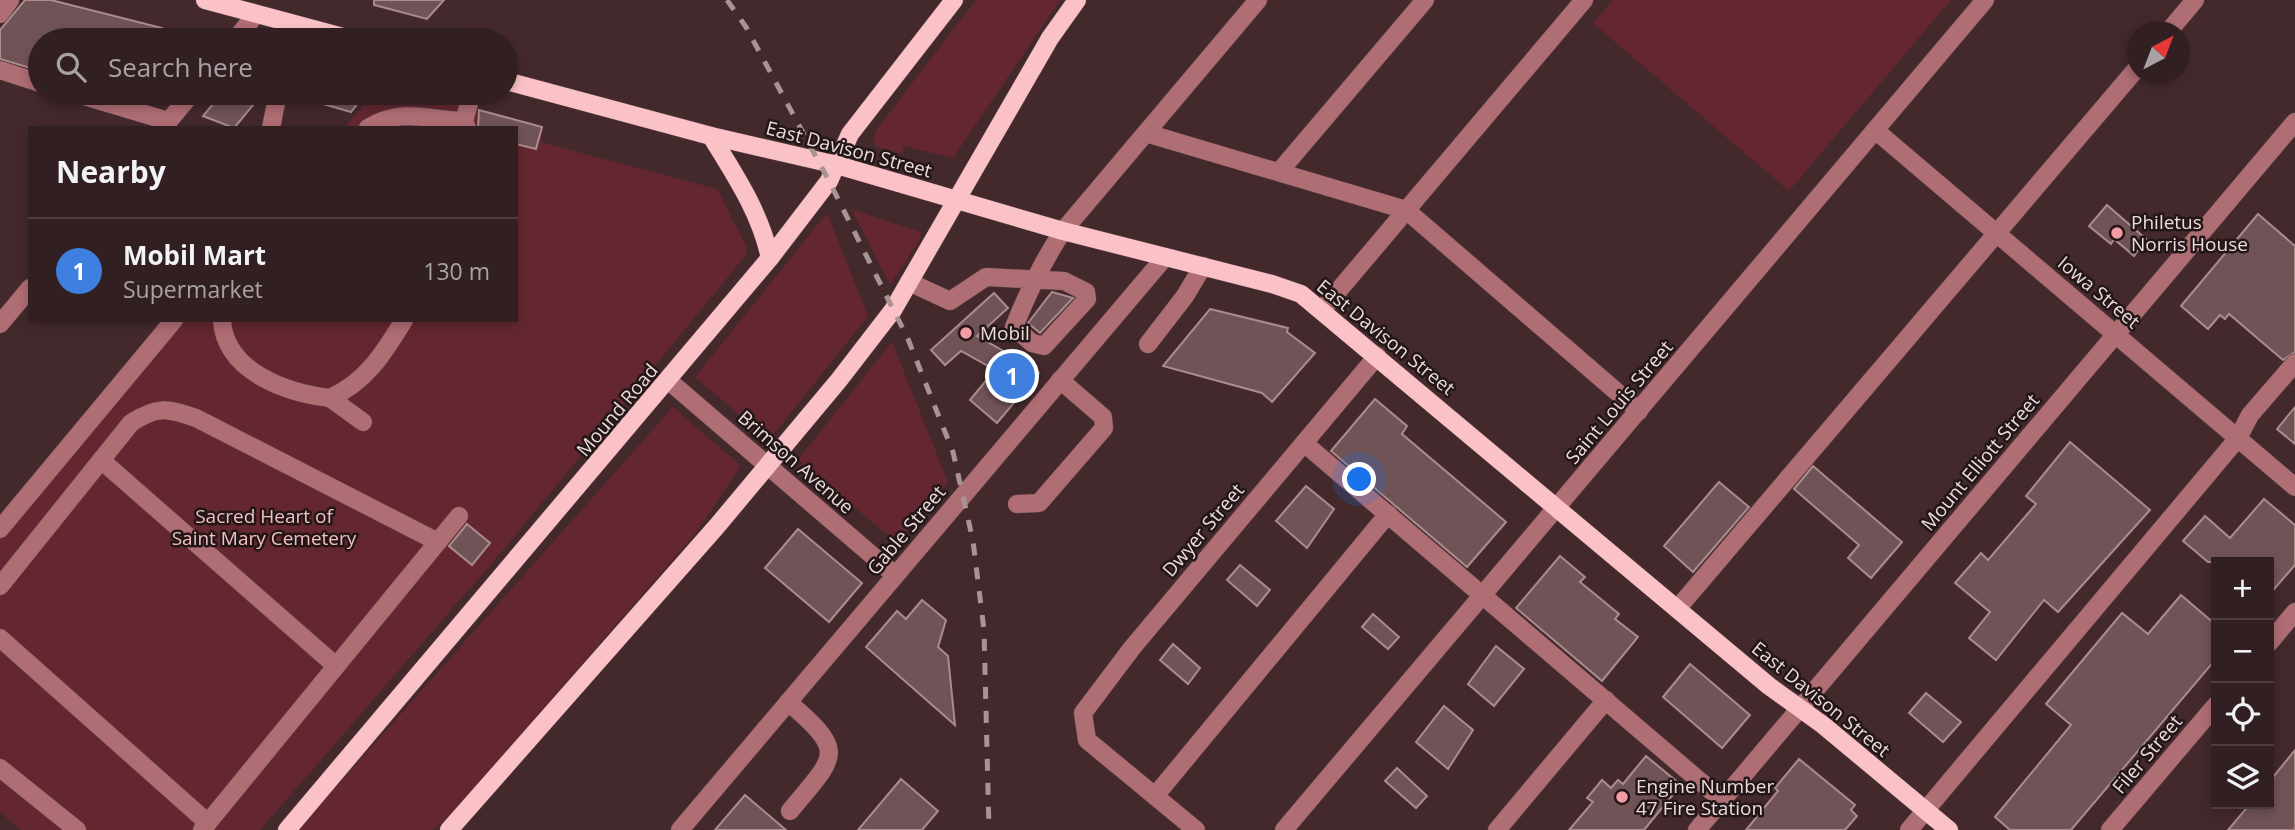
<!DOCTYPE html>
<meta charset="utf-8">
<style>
body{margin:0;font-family:"Open Sans",sans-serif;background:#3d2c2e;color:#f1f3f6}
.controls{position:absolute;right:21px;bottom:21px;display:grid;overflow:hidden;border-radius:0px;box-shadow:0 4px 10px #0003}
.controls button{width:63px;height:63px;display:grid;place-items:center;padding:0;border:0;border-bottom:2px solid #4d3d3f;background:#321f21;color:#f1f3f6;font:35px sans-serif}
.compass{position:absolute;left:2127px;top:21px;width:63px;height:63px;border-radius:50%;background:#321f21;box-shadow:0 4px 10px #0003;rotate:42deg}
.you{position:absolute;left:1360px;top:480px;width:24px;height:24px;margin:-18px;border:5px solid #fff;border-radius:50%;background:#1a73e8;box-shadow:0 0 0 10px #1a73e833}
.badge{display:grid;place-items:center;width:46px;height:46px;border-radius:50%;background:#b45309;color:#fff;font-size:23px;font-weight:700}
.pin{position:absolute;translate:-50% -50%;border:4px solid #fff;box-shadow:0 2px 7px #0006}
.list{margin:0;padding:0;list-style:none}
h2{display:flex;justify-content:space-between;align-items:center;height:91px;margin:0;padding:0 28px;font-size:30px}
h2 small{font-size:23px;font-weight:400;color:#a8a2a5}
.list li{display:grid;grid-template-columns:46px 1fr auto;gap:21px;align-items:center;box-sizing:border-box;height:105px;padding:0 28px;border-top:2px solid #4d3d3f}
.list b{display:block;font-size:26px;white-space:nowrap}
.list p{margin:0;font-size:23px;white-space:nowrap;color:#a8a2a5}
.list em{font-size:23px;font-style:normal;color:#a8a2a5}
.icon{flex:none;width:38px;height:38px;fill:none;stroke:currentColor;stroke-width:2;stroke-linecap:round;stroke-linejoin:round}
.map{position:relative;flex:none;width:2295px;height:830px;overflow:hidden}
.search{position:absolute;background:#321f21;box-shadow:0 4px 10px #0003;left:28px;top:28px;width:490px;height:77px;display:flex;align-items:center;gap:18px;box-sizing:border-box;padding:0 24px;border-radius:38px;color:#a8a2a5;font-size:26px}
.panel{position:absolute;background:#321f21;box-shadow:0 4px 10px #0003;left:28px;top:126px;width:490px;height:196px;border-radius:0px}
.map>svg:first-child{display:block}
</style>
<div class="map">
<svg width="2295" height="830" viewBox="0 0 2295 830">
<rect width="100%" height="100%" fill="#43292c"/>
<!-- green -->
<g fill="#642731">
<polygon points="976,0 1060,0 953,158 904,146 902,154 877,147 873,142 877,129"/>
<polygon points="1613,0 1951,0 1789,191 1593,23"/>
<polygon points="374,93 411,93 544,127 540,142 717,189 746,246 746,255 499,555 260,830 21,830 0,812 0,537 181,320 516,320 516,128 344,128"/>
<polygon points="852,210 921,232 920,240 890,285"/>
<polygon points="827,213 868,316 769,440 695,377"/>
<polygon points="892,342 948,482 896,542 798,460"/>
<polygon points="673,407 741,466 695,534 451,814 433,830 298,830"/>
</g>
<!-- building -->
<g fill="#705356" stroke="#ab8b8d" stroke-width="2">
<polygon points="25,0 51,0 162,28 152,40 40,40 40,71 0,59 0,30"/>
<polygon points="374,0 444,0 427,19 374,5"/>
<polygon points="222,93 263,93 234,128 203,116"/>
<polygon points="300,93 366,93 351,112 299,97"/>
<polygon points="479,110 542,127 536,149 516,144 516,128 478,128"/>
<polygon points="2107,205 2146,239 2134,256 2114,239 2111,244 2089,226"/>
<polygon points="2258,214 2295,246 2295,352 2283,360 2229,314 2225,319 2220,315 2208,329 2181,306"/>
<polygon points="1052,292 1073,298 1040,333 1028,323"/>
<polygon points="994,293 1008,308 977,336 1009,354 1012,350 1039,373 997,423 970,400 995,370 961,351 945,365 931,350"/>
<polygon points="1210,309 1288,328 1287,332 1315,353 1272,402 1262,393 1163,366"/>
<polygon points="1375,399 1407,426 1402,434 1506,522 1467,567 1331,451"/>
<polygon points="2295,407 2295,444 2277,429"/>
<polygon points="2070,442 2150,510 2058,612 2044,600 1996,660 1969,638 1990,612 1955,583 1981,553 1988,560 2036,504 2026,496"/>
<polygon points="1813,466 1902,542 1871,578 1848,558 1859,545 1794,489"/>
<polygon points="1719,482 1749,507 1693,572 1664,546"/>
<polygon points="1306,486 1334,509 1307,548 1276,521"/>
<polygon points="2264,499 2295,525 2295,565 2269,595 2269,562 2208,562 2183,541 2205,516 2230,538"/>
<polygon points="467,524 490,543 472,565 449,546"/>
<polygon points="798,529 862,583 829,622 765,568"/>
<polygon points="1560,556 1585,577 1580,582 1619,614 1615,619 1638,637 1602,681 1516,608"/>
<polygon points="1240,565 1270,590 1257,606 1227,580"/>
<polygon points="2181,595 2216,625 2216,659 2071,830 2010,830 1995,817 2071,725 2046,704 2122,613 2148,634"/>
<polygon points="922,600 946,620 938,647 948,656 955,725 866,647 897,611 906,619"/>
<polygon points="1373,614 1399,637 1388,649 1362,627"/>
<polygon points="1173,644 1200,668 1188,684 1160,660"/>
<polygon points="1496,646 1524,669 1494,706 1468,684"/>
<polygon points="1690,664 1750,715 1722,748 1663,697"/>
<polygon points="1926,693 1961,722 1943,742 1909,713"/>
<polygon points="1444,706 1473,730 1448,769 1416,742"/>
<polygon points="2295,750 2295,830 2228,830 2250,804 2269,804 2269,782"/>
<polygon points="1646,756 1681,785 1644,830 1569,830 1593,802 1587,798 1602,780 1611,788 1618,780 1623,784"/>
<polygon points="1799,759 1855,805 1851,810 1857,816 1845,830 1746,830 1778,791 1775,788"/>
<polygon points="1397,768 1427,796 1416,808 1385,781"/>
<polygon points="901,779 938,811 922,830 858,830"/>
<polygon points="745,795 786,830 715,830"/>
</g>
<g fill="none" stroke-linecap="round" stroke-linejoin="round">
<defs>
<g id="minor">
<polyline points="0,14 10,0"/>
<polyline points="2168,32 2195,0"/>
<polyline points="235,40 256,14"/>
<polyline points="0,70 40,83"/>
<polyline points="74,93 168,121"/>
<polyline points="163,128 192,93"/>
<polyline points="271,128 278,93"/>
<path d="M 368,128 C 402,107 427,120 464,121"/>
<polyline points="467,128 464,121 472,93"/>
<polyline points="1875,130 2295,487"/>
<polyline points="1146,133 1406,210 1639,411"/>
<polyline points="1279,172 1425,0"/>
<path d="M 909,282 L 950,301 L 986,277 L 1064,281 L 1086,292 L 1087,299 L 1044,346 L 1032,343 L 1014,327 C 1028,292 1042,262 1063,231 L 1258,0"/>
<polyline points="1322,310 1584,0"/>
<path d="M 222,320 C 225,372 287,393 330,398 C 366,382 384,353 404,320"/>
<polyline points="0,324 30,288"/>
<polyline points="1148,344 1185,296 1203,266"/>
<polyline points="669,381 895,575"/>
<polyline points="330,398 363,422"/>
<polyline points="1304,443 1722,800"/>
<polyline points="101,460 336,666"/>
<polyline points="1017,504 1039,503 1104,428 1103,417 1060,380"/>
<polyline points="0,529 174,320"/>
<path d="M 0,586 L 131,423 C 157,406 167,408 196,418 L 438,542"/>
<polyline points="1677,609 2138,67"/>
<polyline points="0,638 208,823"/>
<polyline points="2269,643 2295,612"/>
<path d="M 788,702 C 848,753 836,755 790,811"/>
<polyline points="0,768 77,830"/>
<polyline points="1155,796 1388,514"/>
<polyline points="202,830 459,516"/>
<polyline points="680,830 1165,257"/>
<polyline points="1196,830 1087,740 1083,713 1132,648 1377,356"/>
<polyline points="1284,830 1985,0"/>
<polyline points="1497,830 1606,700"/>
<polyline points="1697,830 2295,122"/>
<polyline points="1909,830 2238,438 2250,415 2295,363"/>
<polyline points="2110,830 2216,705"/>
</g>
<g id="major">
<polyline points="205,0 354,40"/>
<polyline points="506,81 711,136 837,165 1063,231 1272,284 1301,294 1769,686 1823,725 1949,830"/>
<path d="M 711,136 C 735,175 760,212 770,258"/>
<polyline points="287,830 770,258 829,181 850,134 954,0"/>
<polyline points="449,830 717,526 839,380 893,310 1050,38 1077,0"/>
</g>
</defs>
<!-- minor casing -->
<use href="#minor" stroke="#5e4548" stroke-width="19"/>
<!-- major casing -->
<use href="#major" stroke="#5e4548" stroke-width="19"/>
<!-- minor -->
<use href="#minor" stroke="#af6d74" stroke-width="18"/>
<!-- major -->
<use href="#major" stroke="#fac2c7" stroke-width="18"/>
<!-- rail -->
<polyline stroke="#a89395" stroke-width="5" stroke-dasharray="12 12" stroke-linecap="butt" points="727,0 746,27 829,181 908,339 953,452 973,541 984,630 989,830"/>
</g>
<!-- markers -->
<g fill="#f49aa4" stroke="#221617" stroke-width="2.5">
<circle cx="2117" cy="233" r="7"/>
<circle cx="966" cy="333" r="7"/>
<circle cx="1622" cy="797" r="7"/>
</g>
<g text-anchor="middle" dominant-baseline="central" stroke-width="5" stroke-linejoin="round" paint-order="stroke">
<!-- street labels -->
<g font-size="19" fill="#ecdadc" stroke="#221617">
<text transform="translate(849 149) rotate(15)">East Davison Street</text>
<text transform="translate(2099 292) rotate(40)">Iowa Street</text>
<text transform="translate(1386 337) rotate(39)">East Davison Street</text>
<text transform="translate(1619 402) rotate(-50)">Saint Louis Street</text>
<text transform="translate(617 410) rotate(-50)">Mound Road</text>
<text transform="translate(796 462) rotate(41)">Brimson Avenue</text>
<text transform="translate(1980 462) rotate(-50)">Mount Elliott Street</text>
<text transform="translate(906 530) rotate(-50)">Gable Street</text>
<text transform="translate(1203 530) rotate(-50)">Dwyer Street</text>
<text transform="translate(1821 699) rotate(39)">East Davison Street</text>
<text transform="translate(2147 754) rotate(-50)">Filer Street</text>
</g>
<!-- poi labels -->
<g font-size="19" fill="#ecdadc" stroke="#221617" text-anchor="start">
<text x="2131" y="222">Philetus<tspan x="2131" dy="22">Norris House</tspan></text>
<text x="980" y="333">Mobil</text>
<text x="1636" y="786">Engine Number<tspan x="1636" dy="22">47 Fire Station</tspan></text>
</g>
<!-- park labels -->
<g font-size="19" fill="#f5bec3" stroke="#221617">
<text x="264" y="516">Sacred Heart of<tspan x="264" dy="22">Saint Mary Cemetery</tspan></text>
</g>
</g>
</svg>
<div class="controls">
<button>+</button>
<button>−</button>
<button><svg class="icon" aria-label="locate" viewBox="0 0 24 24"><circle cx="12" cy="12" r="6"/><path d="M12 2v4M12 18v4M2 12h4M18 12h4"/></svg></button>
<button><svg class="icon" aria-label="layers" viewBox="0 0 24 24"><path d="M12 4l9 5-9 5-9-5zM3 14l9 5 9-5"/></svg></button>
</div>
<svg class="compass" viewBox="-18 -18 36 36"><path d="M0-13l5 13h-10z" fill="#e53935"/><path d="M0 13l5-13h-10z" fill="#a8a2a5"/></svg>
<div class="you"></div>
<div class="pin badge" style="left:1012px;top:376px;background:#3f7fe0">1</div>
<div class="search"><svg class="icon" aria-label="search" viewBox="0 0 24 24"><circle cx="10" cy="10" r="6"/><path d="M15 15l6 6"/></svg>Search here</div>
<section class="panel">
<h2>Nearby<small></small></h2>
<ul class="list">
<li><span class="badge" style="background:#3f7fe0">1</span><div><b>Mobil Mart</b><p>Supermarket</p></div><em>130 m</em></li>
</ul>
</section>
</div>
